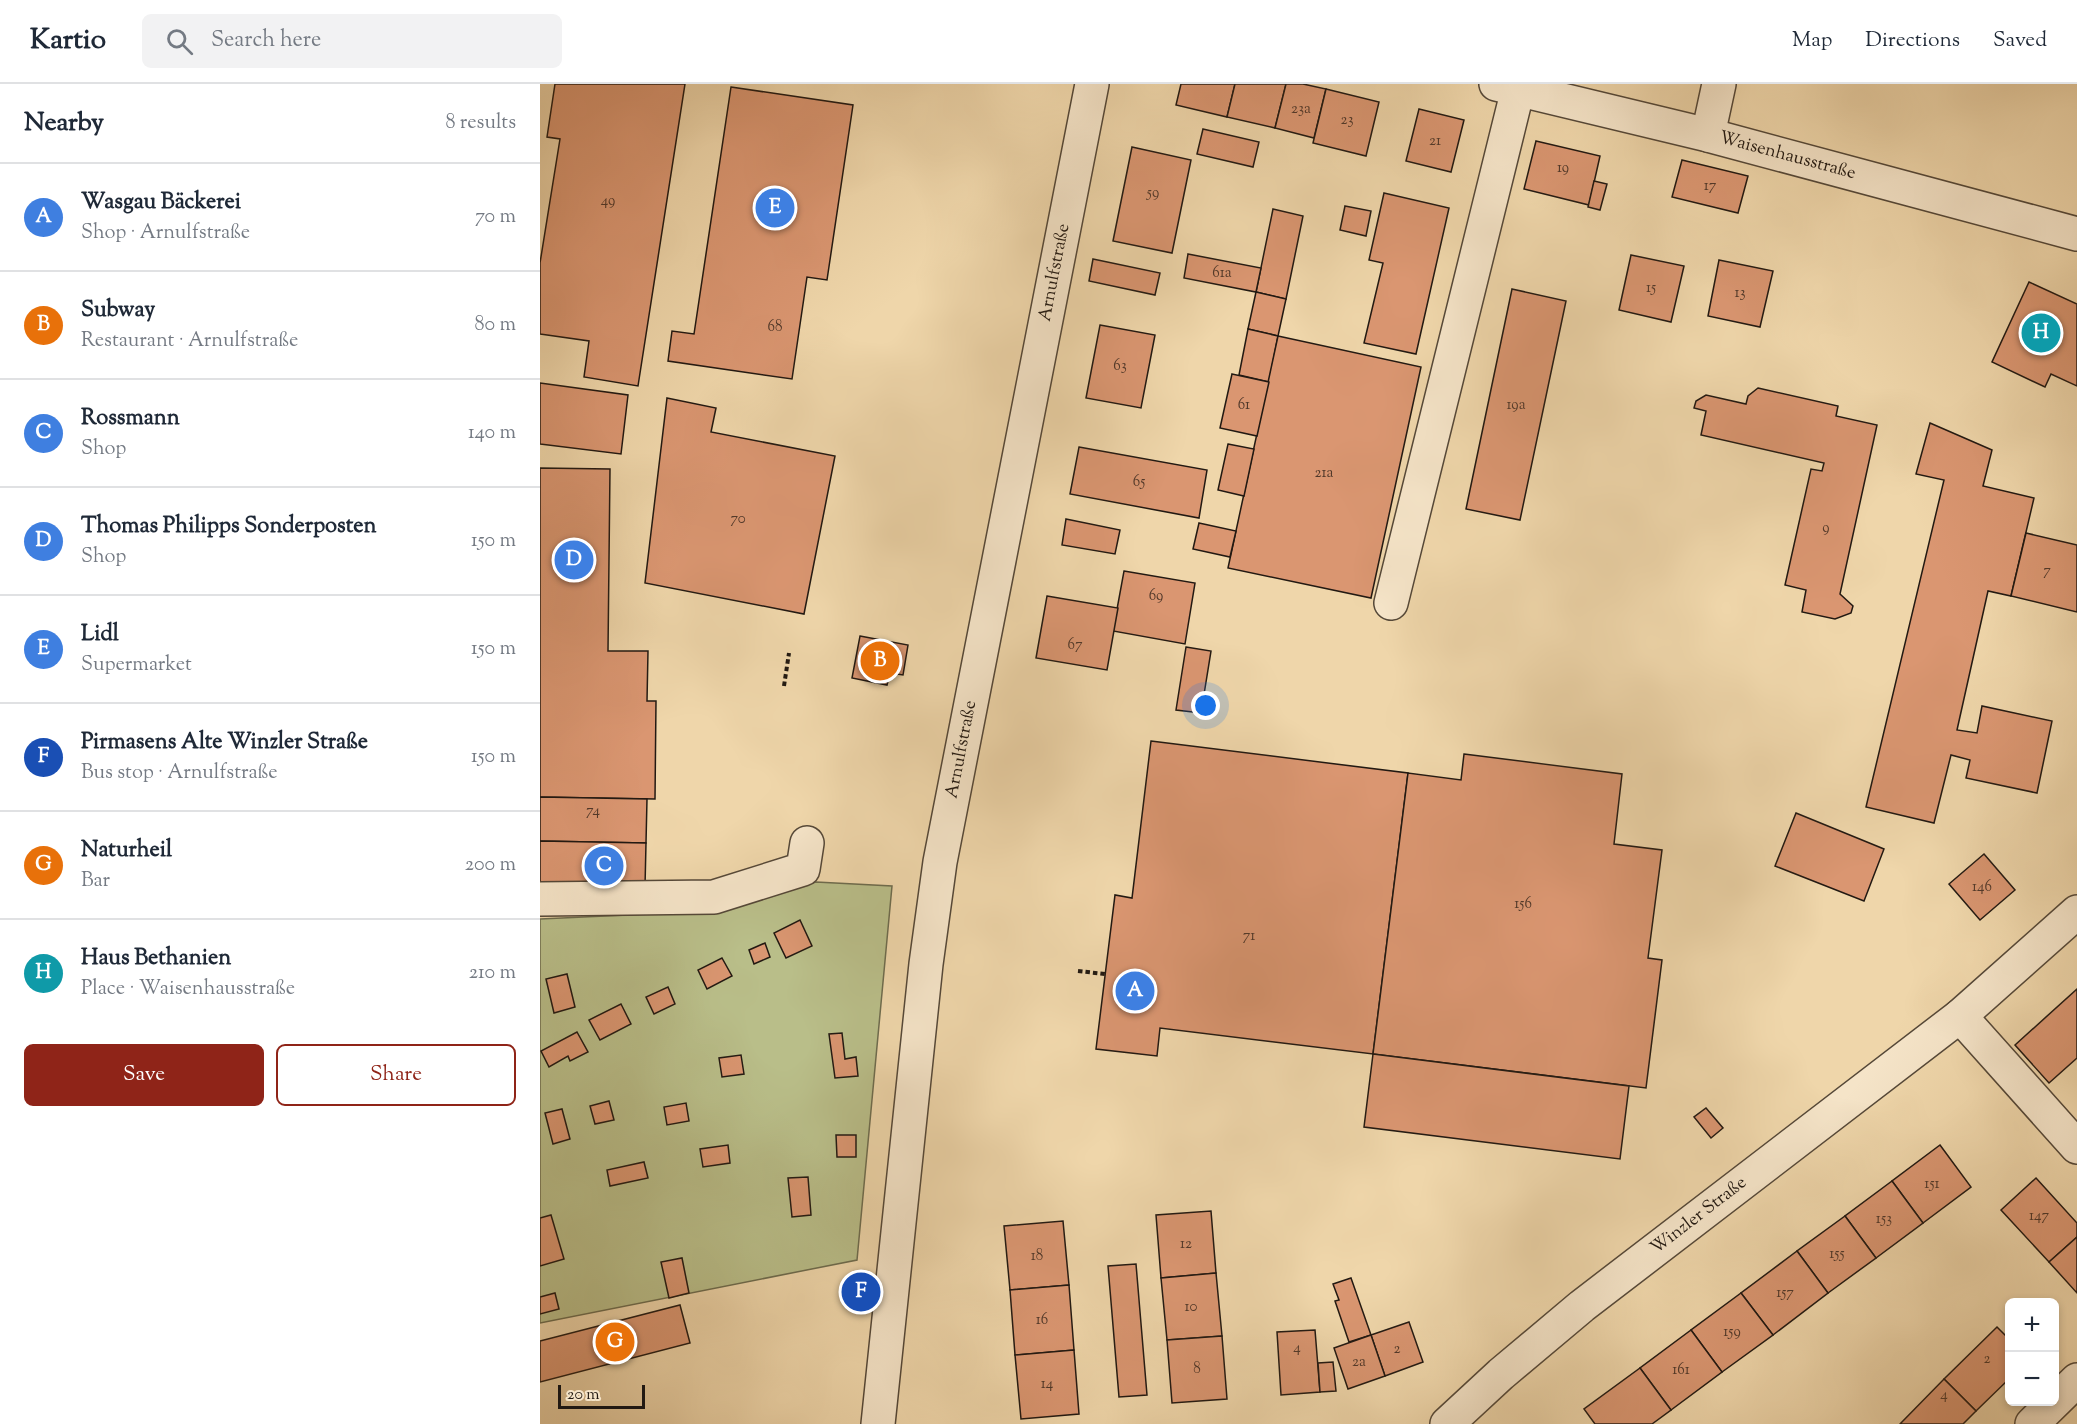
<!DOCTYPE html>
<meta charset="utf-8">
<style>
body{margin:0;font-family:"Sorts Mill Goudy",serif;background:#f2f2f3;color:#1f2937}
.controls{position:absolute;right:18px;bottom:18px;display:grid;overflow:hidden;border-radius:9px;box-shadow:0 3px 9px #0003}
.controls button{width:54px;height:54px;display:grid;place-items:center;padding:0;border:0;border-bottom:2px solid #e0e1e3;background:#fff;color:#1f2937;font:30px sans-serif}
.scale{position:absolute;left:18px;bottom:15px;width:87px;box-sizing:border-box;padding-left:6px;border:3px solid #221912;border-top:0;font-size:16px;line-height:21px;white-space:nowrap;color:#221912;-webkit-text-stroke:4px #f5e4c8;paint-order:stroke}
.you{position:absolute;left:666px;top:622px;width:21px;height:21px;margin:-15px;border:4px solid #fff;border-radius:50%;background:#1a73e8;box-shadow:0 0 0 9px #1a73e833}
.badge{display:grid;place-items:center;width:39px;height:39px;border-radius:50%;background:#8f2418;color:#fff;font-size:20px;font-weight:700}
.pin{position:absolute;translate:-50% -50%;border:3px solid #fff;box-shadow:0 2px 6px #0006}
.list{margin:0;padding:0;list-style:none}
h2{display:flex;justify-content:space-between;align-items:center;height:78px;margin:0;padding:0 24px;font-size:26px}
h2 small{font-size:20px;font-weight:400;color:#747a83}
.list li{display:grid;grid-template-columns:39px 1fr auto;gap:18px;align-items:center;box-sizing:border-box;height:108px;padding:0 24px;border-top:2px solid #e0e1e3}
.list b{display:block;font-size:22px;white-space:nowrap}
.list p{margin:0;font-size:20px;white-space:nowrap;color:#747a83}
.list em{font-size:20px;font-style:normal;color:#747a83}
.actions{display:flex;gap:12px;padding:18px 24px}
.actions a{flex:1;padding:14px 0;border:2px solid #8f2418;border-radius:9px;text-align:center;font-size:21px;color:#8f2418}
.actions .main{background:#8f2418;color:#fff}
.icon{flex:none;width:33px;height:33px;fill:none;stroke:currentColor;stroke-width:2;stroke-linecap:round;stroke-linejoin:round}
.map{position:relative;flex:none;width:1537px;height:1340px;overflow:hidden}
header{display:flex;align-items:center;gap:36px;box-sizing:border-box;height:84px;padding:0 30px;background:#fff;border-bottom:2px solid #e0e1e3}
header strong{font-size:28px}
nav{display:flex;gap:33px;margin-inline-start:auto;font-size:21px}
.search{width:420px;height:54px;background:#f2f2f3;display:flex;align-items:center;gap:15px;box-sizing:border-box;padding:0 21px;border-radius:9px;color:#747a83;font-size:22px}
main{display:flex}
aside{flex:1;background:#fff}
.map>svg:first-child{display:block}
</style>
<header>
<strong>Kartio</strong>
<div class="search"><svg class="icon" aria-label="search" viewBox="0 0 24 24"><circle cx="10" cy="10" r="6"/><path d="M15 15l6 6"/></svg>Search here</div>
<nav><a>Map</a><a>Directions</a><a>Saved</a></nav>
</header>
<main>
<aside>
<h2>Nearby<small>8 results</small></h2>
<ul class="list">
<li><span class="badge" style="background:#3f7fe0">A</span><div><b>Wasgau Bäckerei</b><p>Shop · Arnulfstraße</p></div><em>70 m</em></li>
<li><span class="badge" style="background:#e8710a">B</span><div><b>Subway</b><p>Restaurant · Arnulfstraße</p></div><em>80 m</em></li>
<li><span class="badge" style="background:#3f7fe0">C</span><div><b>Rossmann</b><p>Shop</p></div><em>140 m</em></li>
<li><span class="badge" style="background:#3f7fe0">D</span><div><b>Thomas Philipps Sonderposten</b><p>Shop</p></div><em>150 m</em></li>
<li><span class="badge" style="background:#3f7fe0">E</span><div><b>Lidl</b><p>Supermarket</p></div><em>150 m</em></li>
<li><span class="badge" style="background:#1a4fb4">F</span><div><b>Pirmasens Alte Winzler Straße</b><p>Bus stop · Arnulfstraße</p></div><em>150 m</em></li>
<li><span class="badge" style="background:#e8710a">G</span><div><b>Naturheil</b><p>Bar</p></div><em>200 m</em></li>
<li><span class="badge" style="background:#0f9aa8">H</span><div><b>Haus Bethanien</b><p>Place · Waisenhausstraße</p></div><em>210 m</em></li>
</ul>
<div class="actions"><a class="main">Save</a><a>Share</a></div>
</aside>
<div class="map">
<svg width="1537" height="1340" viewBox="0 0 1537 1340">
<rect width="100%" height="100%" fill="#efd6aa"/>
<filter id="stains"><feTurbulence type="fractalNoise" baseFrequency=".00333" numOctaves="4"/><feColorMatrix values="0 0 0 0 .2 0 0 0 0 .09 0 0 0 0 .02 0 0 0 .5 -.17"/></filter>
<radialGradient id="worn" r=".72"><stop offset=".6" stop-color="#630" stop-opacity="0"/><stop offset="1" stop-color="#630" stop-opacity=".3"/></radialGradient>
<!-- green -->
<polygon fill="#b9be89" stroke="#6e6c4e" stroke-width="1.5" points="276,798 352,802 317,1176 0,1239 0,835 175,827"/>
<!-- building -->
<g fill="#da9671" stroke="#221912" stroke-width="1.5">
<polygon points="15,0 145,0 98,302 44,293 49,257 0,250 0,179 20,55 7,53"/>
<polygon points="641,0 695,0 687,33 636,21"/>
<polygon points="695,0 746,0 735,44 687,33"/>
<polygon points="746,0 763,0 786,5 774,54 735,44"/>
<polygon points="191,3 313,21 287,196 267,193 252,295 128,277 132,247 154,250"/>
<polygon points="786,5 839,18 826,72 773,59"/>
<polygon points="879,25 924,36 911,88 866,77"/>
<polygon points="663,45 719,58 713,83 657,70"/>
<polygon points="996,57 1060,72 1049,121 984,105"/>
<polygon points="592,63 651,76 632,169 573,157"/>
<polygon points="1142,76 1208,92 1198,129 1132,113"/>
<polygon points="1054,97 1067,100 1060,126 1048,123"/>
<polygon points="844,109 909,124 876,270 824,259 843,179 829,176"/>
<polygon points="805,122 831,127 826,152 800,146"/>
<polygon points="733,125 763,132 746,215 716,208"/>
<polygon points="648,170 721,184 716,208 644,194"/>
<polygon points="1091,171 1144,182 1131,238 1079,226"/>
<polygon points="553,175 620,189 615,211 549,197"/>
<polygon points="1179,176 1233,187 1220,243 1168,232"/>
<polygon points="1489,198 1537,220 1537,302 1511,290 1505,303 1452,278"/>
<polygon points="972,205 1026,217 980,436 926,425"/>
<polygon points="716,208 746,215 738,252 708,245"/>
<polygon points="560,241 615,251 601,324 546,314"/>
<polygon points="708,245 738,252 729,298 699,291"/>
<polygon points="738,252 881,283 831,514 688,484"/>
<polygon points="692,290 729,298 717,352 680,344"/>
<polygon points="0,299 88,311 81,370 0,360"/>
<polygon points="1218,304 1298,322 1296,332 1337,341 1300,510 1313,522 1311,529 1295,535 1262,528 1266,506 1245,501 1271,385 1282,387 1284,379 1161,351 1166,327 1154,324 1156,317 1166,311 1206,320 1208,312"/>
<polygon points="127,314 176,324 171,348 295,372 264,530 105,499"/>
<polygon points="1390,339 1452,366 1443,402 1494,414 1471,512 1448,507 1417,646 1437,649 1442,622 1512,637 1497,709 1426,694 1430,676 1411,671 1394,739 1326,723 1404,396 1376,390"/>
<polygon points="688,360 714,365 704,412 678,406"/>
<polygon points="539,363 667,386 659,434 530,410"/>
<polygon points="0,384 70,385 68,567 108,567 107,617 116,617 115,715 0,713"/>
<polygon points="526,435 580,446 575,470 522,461"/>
<polygon points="659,439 696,447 690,473 653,465"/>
<polygon points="1486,449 1537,461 1537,528 1471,512"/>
<polygon points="584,487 655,499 645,560 573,547"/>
<polygon points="507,512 578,524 567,586 496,574"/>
<polygon points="320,552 368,561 363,591 350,589 347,601 312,594"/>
<polygon points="646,563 671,567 661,629 636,626"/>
<polygon points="611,657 868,689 833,970 620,944 617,972 556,965 575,811 592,814"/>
<polygon points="924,670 1082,690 1074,760 1122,766 1108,874 1122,876 1106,1004 833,970 868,689 921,696"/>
<polygon points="0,713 107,715 106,759 0,757"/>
<polygon points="1256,729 1344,765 1324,817 1235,782"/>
<polygon points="0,757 106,759 105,803 0,802"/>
<polygon points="1444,770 1475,806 1440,836 1409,800"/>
<polygon points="260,836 272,862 246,874 234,849"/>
<polygon points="225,859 230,873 214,880 209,866"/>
<polygon points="182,874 192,892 167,905 158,886"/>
<polygon points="27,890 35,923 14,929 6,895"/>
<polygon points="128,903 135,920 114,930 106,913"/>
<polygon points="1537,905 1537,974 1509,999 1475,961"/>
<polygon points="81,920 91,940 60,956 49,936"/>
<polygon points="37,948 48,968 30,977 28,972 9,983 1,967"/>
<polygon points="302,949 305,975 316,973 318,992 295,994 289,950"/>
<polygon points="833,970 1089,1002 1080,1075 824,1043"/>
<polygon points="201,971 204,990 182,993 179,974"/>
<polygon points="69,1017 74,1036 55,1040 50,1022"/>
<polygon points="146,1019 149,1037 127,1041 124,1023"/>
<polygon points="1166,1024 1183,1044 1171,1054 1154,1033"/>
<polygon points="22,1025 30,1055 13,1060 5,1029"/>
<polygon points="296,1051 316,1051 316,1073 297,1073"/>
<polygon points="188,1061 190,1079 163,1083 160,1065"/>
<polygon points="1400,1061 1431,1103 1383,1139 1352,1097"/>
<polygon points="104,1078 108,1094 70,1102 67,1086"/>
<polygon points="268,1093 271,1131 252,1133 248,1094"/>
<polygon points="1496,1094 1537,1139 1537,1153 1509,1178 1461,1126"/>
<polygon points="1352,1097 1383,1139 1336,1174 1305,1132"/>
<polygon points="671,1127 676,1189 621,1194 616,1131"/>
<polygon points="11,1131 24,1175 0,1182 0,1134"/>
<polygon points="1305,1132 1336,1174 1288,1209 1257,1167"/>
<polygon points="523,1137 529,1201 470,1206 464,1142"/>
<polygon points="1537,1153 1537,1209 1509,1178"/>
<polygon points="1257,1167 1288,1209 1233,1251 1201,1209"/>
<polygon points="142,1174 149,1209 129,1214 121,1178"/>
<polygon points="596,1180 607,1311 579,1313 568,1182"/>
<polygon points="676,1189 682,1252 627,1256 621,1194"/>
<polygon points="811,1194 831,1251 809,1258 795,1217 799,1216 793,1200"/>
<polygon points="529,1201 534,1266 475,1271 470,1206"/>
<polygon points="15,1209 19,1225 0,1230 0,1213"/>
<polygon points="1201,1209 1233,1251 1182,1288 1151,1246"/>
<polygon points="140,1221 150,1259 0,1298 0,1257"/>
<polygon points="869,1238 883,1278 845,1292 831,1251"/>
<polygon points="1457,1243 1470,1256 1470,1294 1436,1327 1404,1295"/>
<polygon points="775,1246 780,1308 741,1311 737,1248"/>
<polygon points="1151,1246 1182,1288 1131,1326 1100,1284"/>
<polygon points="831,1251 845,1292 808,1305 794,1264"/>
<polygon points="682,1252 687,1315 632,1319 627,1256"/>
<polygon points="534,1266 539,1330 481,1335 475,1271"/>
<polygon points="793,1278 796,1307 780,1308 778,1279"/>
<polygon points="1100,1284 1131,1326 1112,1340 1055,1340 1044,1325"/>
<polygon points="1404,1295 1436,1327 1423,1340 1360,1340"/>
</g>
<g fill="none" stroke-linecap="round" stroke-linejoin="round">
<defs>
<g id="minor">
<path id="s1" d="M 956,0 L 1168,51 L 1537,150"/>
<polyline points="1168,51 1179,0"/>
<polyline points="851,519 978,5"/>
<polyline points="0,815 174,813 263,785 267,759"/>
<polyline points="1420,932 1537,1063"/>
<path id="s2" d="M 338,1340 L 386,880 L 400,778 L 552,0"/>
<path id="s3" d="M 907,1340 L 961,1290 L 1042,1222 L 1420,932 L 1537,828"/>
<polyline points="1492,1340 1537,1296"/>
</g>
</defs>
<!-- minor casing -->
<use href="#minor" stroke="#554838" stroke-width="36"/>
<!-- path -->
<g stroke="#221912" stroke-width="4" stroke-dasharray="4.5 3" stroke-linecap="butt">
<polyline points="244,602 249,569"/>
<polyline points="538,887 565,890"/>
</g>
<!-- minor -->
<use href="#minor" stroke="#f5e4c8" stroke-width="33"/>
</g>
<g text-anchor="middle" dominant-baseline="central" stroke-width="4.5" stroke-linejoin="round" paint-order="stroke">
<!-- number labels -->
<g font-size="15" fill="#50382a">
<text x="761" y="25">23a</text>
<text x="807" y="36">23</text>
<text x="895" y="57">21</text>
<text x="1023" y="84">19</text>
<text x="1170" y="102">17</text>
<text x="613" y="109">59</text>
<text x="68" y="117">49</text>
<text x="682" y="189">61a</text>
<text x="1111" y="204">15</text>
<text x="1200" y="209">13</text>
<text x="235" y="243">68</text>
<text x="580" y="282">63</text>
<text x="704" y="321">61</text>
<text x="976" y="321">19a</text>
<text x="784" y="389">21a</text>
<text x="599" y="398">65</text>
<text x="198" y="435">70</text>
<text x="1286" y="444">9</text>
<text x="1507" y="487">7</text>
<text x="616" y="512">69</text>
<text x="535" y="561">67</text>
<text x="53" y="727">74</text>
<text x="1442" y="803">146</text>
<text x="983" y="820">156</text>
<text x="709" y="852">71</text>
<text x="1392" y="1100">151</text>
<text x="1499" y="1132">147</text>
<text x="1344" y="1135">153</text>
<text x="646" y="1160">12</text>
<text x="1297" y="1170">155</text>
<text x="497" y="1172">18</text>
<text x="1245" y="1209">157</text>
<text x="651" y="1223">10</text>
<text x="502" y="1236">16</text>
<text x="1192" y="1248">159</text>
<text x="757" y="1264">4</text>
<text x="857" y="1265">2</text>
<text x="1447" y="1275">2</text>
<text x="819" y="1278">2a</text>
<text x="657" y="1285">8</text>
<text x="1141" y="1286">161</text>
<text x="507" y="1300">14</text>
<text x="1404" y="1311">4</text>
</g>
<!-- street labels -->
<g font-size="18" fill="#221912" stroke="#f5e4c8">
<text stroke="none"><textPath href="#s1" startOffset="300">Waisenhausstraße</textPath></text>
<text stroke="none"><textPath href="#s2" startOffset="1166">Arnulfstraße</textPath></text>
<text stroke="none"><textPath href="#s2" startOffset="680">Arnulfstraße</textPath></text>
<text stroke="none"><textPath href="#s3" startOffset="327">Winzler Straße</textPath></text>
</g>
</g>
<rect width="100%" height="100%" filter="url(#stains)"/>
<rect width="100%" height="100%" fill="url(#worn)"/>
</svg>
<div class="controls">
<button>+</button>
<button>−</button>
</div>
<div class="scale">20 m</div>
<div class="you"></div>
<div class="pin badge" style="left:595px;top:907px;background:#3f7fe0">A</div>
<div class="pin badge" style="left:340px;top:577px;background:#e8710a">B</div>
<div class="pin badge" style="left:64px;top:782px;background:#3f7fe0">C</div>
<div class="pin badge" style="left:34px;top:476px;background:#3f7fe0">D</div>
<div class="pin badge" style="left:235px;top:124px;background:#3f7fe0">E</div>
<div class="pin badge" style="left:321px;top:1208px;background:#1a4fb4">F</div>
<div class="pin badge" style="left:75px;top:1258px;background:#e8710a">G</div>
<div class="pin badge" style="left:1501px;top:249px;background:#0f9aa8">H</div>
</div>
</main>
